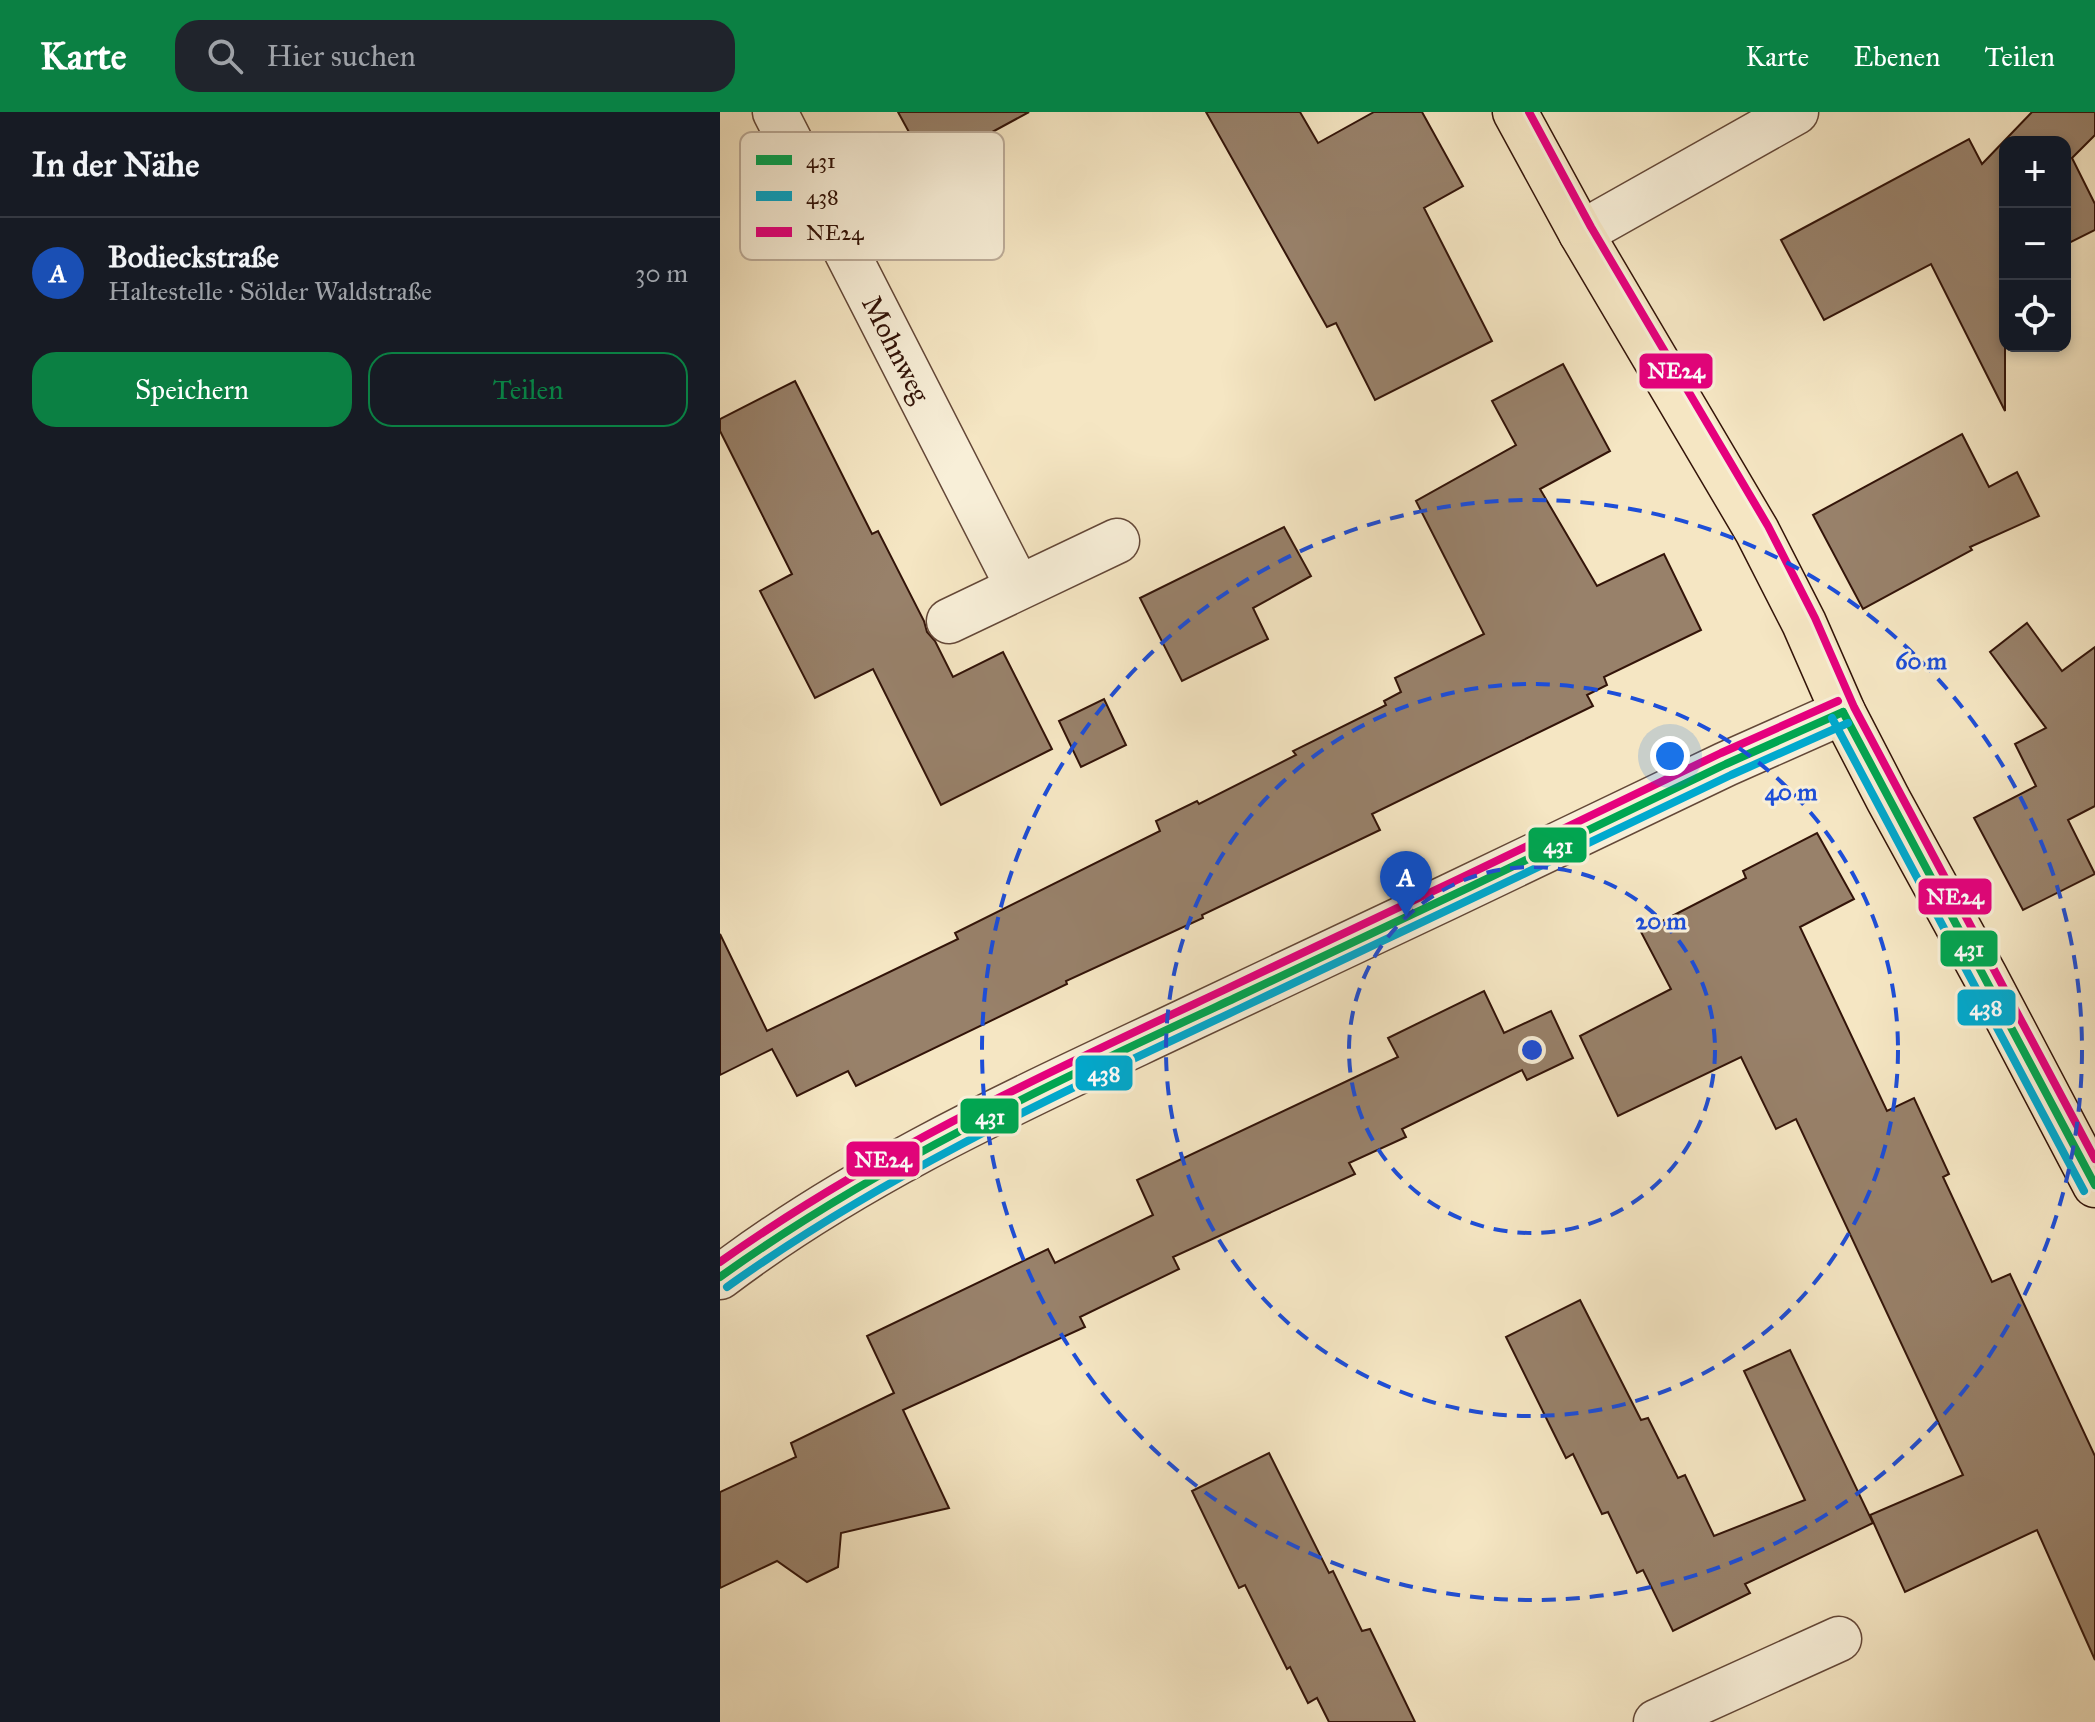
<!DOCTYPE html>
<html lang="de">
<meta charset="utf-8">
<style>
body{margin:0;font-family:"IM FELL Great Primer",serif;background:#20242c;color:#f1f3f6}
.controls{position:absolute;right:24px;top:24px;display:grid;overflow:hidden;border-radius:16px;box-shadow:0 4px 12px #0003}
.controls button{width:72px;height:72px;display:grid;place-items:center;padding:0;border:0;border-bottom:2px solid #363941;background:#171b24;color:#f1f3f6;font:40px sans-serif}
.you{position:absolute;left:950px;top:644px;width:28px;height:28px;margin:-20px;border:6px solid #fff;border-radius:50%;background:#1a73e8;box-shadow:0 0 0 12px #1a73e833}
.badge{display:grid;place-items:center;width:52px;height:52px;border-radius:50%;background:#0b8043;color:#fff;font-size:26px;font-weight:700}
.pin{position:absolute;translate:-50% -66px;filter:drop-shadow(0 2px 4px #0008)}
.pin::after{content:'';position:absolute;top:42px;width:28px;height:24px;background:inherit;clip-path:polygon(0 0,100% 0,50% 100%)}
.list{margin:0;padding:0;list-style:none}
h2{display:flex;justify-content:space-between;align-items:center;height:104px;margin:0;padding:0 32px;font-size:34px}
h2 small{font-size:26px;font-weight:400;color:#9ea1a6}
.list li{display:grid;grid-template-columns:52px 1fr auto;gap:24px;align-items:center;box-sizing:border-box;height:112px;padding:0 32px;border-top:2px solid #363941}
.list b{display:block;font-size:30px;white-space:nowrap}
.list p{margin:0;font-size:26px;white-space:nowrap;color:#9ea1a6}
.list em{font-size:26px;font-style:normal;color:#9ea1a6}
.actions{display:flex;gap:16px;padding:24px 32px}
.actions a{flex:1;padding:18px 0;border:2px solid #0b8043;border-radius:24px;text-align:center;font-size:28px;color:#0b8043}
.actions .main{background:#0b8043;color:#fff}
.icon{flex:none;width:44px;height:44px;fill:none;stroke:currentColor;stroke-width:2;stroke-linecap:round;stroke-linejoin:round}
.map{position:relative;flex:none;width:1375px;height:1610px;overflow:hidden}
header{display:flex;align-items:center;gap:48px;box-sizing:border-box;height:112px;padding:0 40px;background:#0b8043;color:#fff}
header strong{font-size:38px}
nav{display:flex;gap:44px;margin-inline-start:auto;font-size:28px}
.search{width:560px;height:72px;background:#20242c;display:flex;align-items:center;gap:20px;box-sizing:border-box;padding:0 28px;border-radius:24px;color:#9ea1a6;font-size:30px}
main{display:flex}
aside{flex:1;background:#171b24}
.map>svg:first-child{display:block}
</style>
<header>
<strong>Karte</strong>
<div class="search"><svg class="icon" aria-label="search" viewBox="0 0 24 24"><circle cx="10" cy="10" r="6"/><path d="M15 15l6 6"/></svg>Hier suchen</div>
<nav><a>Karte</a><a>Ebenen</a><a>Teilen</a></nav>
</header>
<main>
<aside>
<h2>In der Nähe<small></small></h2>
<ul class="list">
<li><span class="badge" style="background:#1a4fb4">A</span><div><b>Bodieckstraße</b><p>Haltestelle · Sölder Waldstraße</p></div><em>30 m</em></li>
</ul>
<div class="actions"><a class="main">Speichern</a><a>Teilen</a></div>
</aside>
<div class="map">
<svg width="1375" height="1610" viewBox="0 0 1375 1610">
<rect width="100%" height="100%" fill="#f5e6c3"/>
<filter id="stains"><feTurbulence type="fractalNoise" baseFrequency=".0025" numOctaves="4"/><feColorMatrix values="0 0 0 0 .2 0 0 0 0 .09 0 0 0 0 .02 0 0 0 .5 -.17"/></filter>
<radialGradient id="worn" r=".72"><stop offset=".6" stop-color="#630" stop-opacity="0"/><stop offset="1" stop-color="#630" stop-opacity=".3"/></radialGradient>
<!-- building -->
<g fill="#98816a" stroke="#331409" stroke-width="2">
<polygon points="178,0 309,0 208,55"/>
<polygon points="486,0 580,0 598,31 654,0 702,0 743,74 704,96 772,229 655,288 616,211 607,215"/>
<polygon points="1312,0 1375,0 1375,23 1352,46 1375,92 1375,118 1345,133 1345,30 1285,30 1285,299 1211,152 1104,208 1061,128 1249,27 1262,52"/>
<polygon points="843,252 890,339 820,377 877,474 944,442 981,518 884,565 887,573 867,583 873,594 652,702 660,718 482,803 483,806 346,869 347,872 136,974 128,959 77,984 52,937 0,963 0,822 47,919 238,827 235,821 440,719 436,709 477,689 479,692 576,643 573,639 666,593 664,589 681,580 675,566 764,522 696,389 796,333 772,289"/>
<polygon points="75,269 152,422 158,419 204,509 207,520 215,529 233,565 283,540 332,637 221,693 153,557 95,586 40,479 72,462 0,319 0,307"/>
<polygon points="1242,322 1269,375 1297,360 1319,404 1250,435 1252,438 1143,497 1093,403"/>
<polygon points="564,415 591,464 533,496 548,527 462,569 420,486"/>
<polygon points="1307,511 1342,559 1375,535 1375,694 1348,708 1375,762 1303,798 1254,706 1316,674 1295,632 1326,616 1270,540"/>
<polygon points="384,587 406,633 361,655 339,609"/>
<polygon points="1097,721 1134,787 1080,815 1167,999 1194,986 1229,1062 1223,1065 1272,1170 1290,1162 1375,1344 1375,1548 1317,1418 1185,1480 1150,1403 1243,1363 1076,1007 1056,1017 1021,945 898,1004 860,924 951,877 921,820 1026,766 1023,759"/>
<polygon points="764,879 784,921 831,899 853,946 807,968 802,958 682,1017 686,1025 629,1051 635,1062 453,1145 459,1157 360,1205 365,1215 183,1298 229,1396 121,1421 118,1455 87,1470 57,1449 0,1476 0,1380 76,1345 71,1331 174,1281 147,1224 328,1137 335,1151 433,1103 417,1068 678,945 668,926"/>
<polygon points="860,1188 921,1308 928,1306 958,1366 965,1363 994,1424 1085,1388 1024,1259 1070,1238 1153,1411 1025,1472 1030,1481 953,1519 923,1458 917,1461 888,1400 882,1402 853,1342 846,1346 786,1225"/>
<polygon points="549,1341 609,1461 613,1459 642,1519 650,1517 695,1610 609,1610 597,1586 588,1591 570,1555 567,1557 525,1473 519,1476 472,1379"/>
</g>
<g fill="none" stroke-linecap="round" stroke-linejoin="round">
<defs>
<g id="minor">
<polyline points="55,0 298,475"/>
<polyline points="861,121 1076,0"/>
<polyline points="229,509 397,429"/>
<path d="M 0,1165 C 145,1055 312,982 476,904 C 653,821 830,737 1006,652 L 1123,600"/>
<polyline points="936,1610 1119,1527"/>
</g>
<polyline id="major" points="795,0 861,121 1037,419 1084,511 1123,600 1168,687 1265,864 1375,1073"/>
</defs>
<!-- minor casing -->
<use href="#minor" stroke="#644838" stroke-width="47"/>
<!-- major casing -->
<use href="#major" stroke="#331409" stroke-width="47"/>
<!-- minor -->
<use href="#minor" stroke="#f8efd8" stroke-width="44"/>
<!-- major -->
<use href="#major" stroke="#f5e6c3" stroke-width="44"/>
<defs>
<g id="bus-1">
<polyline points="1123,600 1375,1073"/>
<path d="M 0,1165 C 160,1050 337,969 515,886 C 679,809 843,731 1006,652 L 1123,600"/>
</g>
<g id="bus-2">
<polyline points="1112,606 1364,1079"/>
<path d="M 7,1175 C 167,1060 343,980 521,896 C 684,819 848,741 1011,663 L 1128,611"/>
</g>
<g id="bus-3">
<polyline points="809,0 871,115 1048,414 1095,506 1134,595 1375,1047"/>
<path d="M 0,1150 C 157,1038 331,959 504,878 C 670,800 836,721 1001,641 L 1118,589"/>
</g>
</defs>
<!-- bus-1 casing -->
<use href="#bus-1" stroke="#f8efd8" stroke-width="14"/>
<!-- bus-2 casing -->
<use href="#bus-2" stroke="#f8efd8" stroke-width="14"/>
<!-- bus-3 casing -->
<use href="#bus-3" stroke="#f8efd8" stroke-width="14"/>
<!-- bus-1 -->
<use href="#bus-1" stroke="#00a651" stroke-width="8"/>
<!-- bus-2 -->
<use href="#bus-2" stroke="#00a9ce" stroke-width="8"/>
<!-- bus-3 -->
<use href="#bus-3" stroke="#e5007d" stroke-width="8"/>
</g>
<!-- distance rings -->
<g fill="none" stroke="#1d4ed8" stroke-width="4" stroke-dasharray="14 10">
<circle cx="812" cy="938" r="183"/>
<circle cx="812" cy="938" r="366"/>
<circle cx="812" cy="938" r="550"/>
</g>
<g text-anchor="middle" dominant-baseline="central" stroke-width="6" stroke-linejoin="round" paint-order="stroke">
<!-- street labels -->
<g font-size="28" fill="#331409" stroke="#f8efd8">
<text transform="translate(176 237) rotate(63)">Mohnweg</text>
</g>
</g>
<!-- legend -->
<rect x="20" y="20" width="264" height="128" rx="12" fill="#f8efd8" stroke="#bdad9a" stroke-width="2"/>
<rect x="36" y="43" width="36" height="10" fill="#00a651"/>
<rect x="36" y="79" width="36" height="10" fill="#00a9ce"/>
<rect x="36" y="115" width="36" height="10" fill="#e5007d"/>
<g font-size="22" fill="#331409">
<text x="86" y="56">431</text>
<text x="86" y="92">438</text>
<text x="86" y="128">NE24</text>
</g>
<circle cx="812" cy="938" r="12" fill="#1d4ed8" stroke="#f8efd8" stroke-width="4"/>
<g font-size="24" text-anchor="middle" font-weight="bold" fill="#1d4ed8" stroke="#f8efd8" stroke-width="6" stroke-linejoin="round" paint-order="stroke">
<text x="1201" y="557">60 m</text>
<text x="1071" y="688">40 m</text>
<text x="941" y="817">20 m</text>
</g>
<g stroke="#f8efd8" stroke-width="3">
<rect x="918" y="240" width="76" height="38" rx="8" fill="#e5007d"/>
<rect x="807" y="714" width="61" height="38" rx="8" fill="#00a651"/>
<rect x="1197" y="765" width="76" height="39" rx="8" fill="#e5007d"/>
<rect x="1219" y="817" width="60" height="39" rx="8" fill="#00a651"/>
<rect x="1236" y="876" width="61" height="39" rx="8" fill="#00a9ce"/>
<rect x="354" y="942" width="60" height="38" rx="8" fill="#00a9ce"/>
<rect x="239" y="985" width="61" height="38" rx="8" fill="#00a651"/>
<rect x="125" y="1028" width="76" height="38" rx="8" fill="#e5007d"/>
</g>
<g font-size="22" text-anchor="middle" font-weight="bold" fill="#fff">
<text x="956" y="266">NE24</text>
<text x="838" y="741">431</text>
<text x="1235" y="792">NE24</text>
<text x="1249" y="844">431</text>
<text x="1266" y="903">438</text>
<text x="384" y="969">438</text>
<text x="270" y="1012">431</text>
<text x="163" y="1055">NE24</text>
</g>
<rect width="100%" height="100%" filter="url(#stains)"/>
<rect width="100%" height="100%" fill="url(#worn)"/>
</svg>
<div class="controls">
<button>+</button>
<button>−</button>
<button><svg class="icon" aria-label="locate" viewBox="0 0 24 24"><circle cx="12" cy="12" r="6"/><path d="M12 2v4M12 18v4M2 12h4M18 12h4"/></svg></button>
</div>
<div class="you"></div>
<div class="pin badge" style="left:686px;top:805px;background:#1a4fb4">A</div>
</div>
</main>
